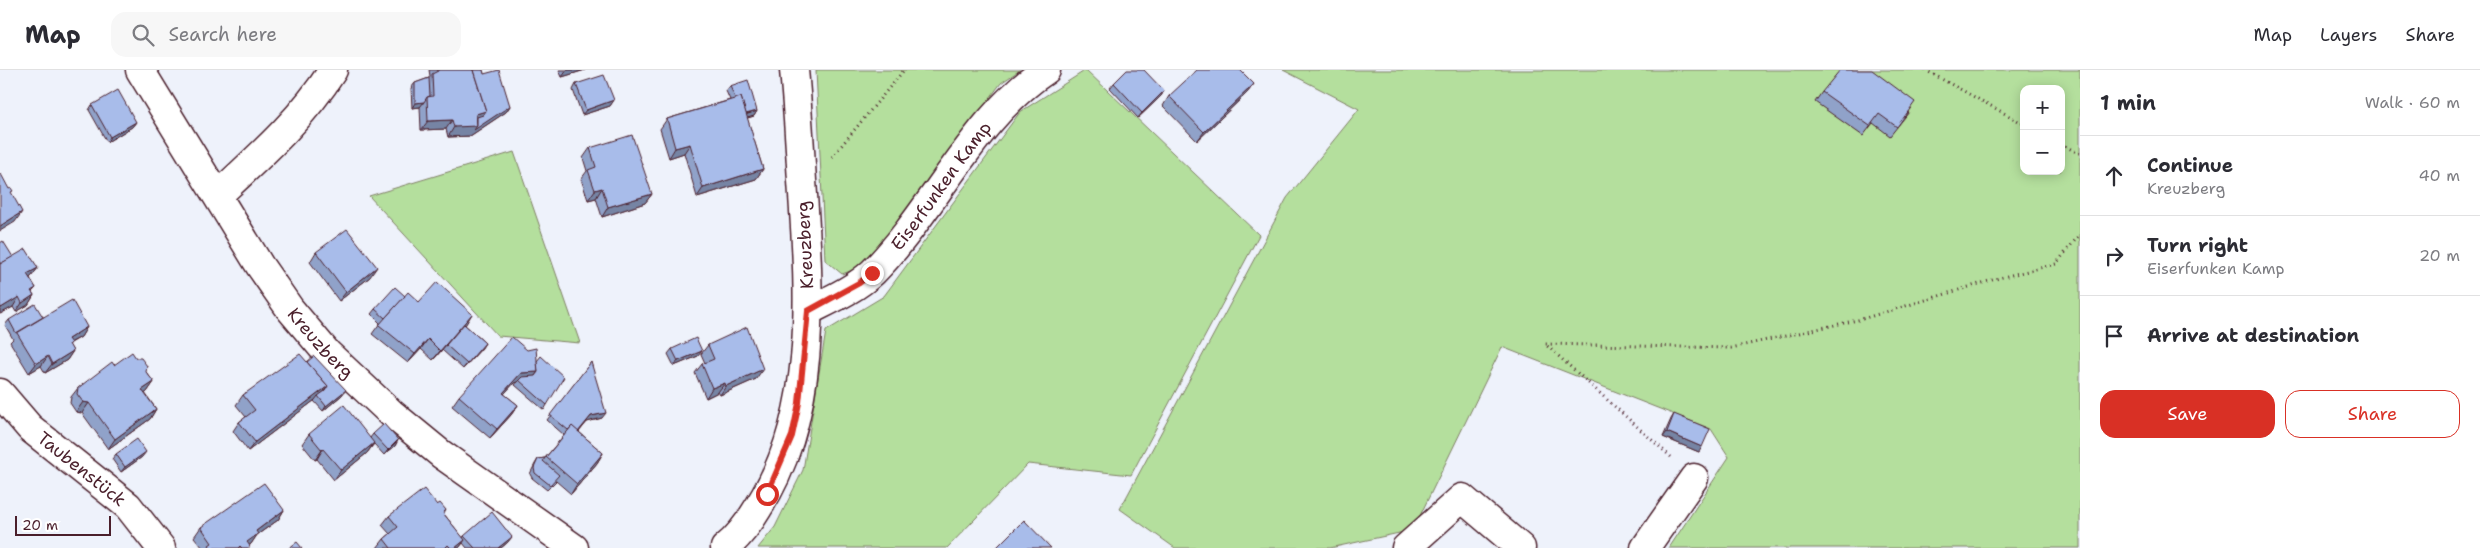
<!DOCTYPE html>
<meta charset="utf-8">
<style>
body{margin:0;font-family:"Shantell Sans",sans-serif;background:#f7f7f7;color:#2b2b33}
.controls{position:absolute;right:15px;top:15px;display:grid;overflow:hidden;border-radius:10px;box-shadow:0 2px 12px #0003}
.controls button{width:45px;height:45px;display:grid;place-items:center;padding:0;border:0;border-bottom:1px solid #e1e1e2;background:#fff;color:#2b2b33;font:25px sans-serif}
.scale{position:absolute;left:15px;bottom:12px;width:96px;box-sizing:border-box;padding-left:5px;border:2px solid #4a1f2b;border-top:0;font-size:14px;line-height:18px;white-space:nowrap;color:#4a1f2b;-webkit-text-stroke:4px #fff;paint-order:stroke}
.stop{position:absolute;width:15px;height:15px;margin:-11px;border:4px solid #d93025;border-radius:50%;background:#fff}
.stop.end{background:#d93025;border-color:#fff;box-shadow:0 1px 5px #0008}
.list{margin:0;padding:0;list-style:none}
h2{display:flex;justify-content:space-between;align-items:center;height:65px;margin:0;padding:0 20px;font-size:21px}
h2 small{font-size:16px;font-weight:400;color:#7c7c81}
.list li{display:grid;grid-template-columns:32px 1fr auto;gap:15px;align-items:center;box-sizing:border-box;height:80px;padding:0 20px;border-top:1px solid #e1e1e2}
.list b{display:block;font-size:19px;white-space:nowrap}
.list p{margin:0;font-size:16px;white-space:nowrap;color:#7c7c81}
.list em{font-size:16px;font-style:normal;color:#7c7c81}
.actions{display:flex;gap:10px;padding:15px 20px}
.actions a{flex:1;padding:11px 0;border:1px solid #d93025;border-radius:15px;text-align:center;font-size:18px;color:#d93025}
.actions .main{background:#d93025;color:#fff}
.icon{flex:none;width:28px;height:28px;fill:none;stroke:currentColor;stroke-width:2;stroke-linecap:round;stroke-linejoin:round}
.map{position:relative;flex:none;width:2080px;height:478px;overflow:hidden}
header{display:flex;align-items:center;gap:30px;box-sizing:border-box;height:70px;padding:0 25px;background:#fff;border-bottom:1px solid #e1e1e2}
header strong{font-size:24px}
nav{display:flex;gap:28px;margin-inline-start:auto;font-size:18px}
.search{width:350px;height:45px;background:#f7f7f7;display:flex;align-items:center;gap:12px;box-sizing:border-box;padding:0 18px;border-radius:15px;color:#7c7c81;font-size:19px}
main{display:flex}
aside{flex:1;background:#fff}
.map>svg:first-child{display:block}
</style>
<header>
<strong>Map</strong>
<div class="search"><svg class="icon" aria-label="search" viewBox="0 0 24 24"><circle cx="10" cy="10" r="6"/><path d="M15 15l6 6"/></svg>Search here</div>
<nav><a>Map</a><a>Layers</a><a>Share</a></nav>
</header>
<main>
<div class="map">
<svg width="2080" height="478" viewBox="0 0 2080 478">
<rect width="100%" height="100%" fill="#eef2fb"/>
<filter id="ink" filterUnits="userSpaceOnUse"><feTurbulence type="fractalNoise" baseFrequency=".02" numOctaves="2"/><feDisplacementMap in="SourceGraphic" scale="10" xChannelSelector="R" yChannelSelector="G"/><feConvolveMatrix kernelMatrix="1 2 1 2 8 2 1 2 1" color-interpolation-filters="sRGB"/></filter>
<g filter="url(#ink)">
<!-- green -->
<g fill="#b4df9d" stroke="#7f7f64" fill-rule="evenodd">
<polygon points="816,0 1020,0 1001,13 867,195 842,204 825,190"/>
<polygon points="1086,0 1259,165 1131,405 1028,394 947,478 758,478 775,457 803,400 826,261 884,226 1020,42"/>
<path d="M 1283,0 L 2080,0 L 2080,478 L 1669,478 L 1729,387 L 1711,359 L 1502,277 L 1413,460 L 1330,478 L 1175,478 L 1120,439 L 1287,128 L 1359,39 ZM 2024,19 L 2061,19 L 2061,101 L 2024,101 Z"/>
<polygon points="514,82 580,273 498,266 369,126"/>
</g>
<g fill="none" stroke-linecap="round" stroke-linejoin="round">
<defs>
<g id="minor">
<path id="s1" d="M 140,0 L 260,196 L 290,239 L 327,283 L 391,343 L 441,384 L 574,478"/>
<path d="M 218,125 C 260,86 302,49 333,0"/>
<path id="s2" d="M 808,241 C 830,230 855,219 873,202 C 934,141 974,47 1046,0"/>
<path id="s3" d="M 0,323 L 30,358 L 128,436 L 161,478"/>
<path d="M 725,478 C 739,467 749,453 758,438 C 817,346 810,229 803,125 C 800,83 798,41 794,0"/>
<polyline points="1406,478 1462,428 1521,478"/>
<polyline points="1645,478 1694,408"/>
</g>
</defs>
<!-- minor casing -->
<use href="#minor" stroke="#4a1f2b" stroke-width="31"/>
<!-- path -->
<g stroke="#4a1f2b" stroke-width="3" stroke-dasharray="1 4" stroke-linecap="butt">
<polyline points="1925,0 2024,54"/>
<polyline points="2061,74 2080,84"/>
<polyline points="832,87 904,0"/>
<polyline points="1671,387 1545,274 1731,278 1862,249 1999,208 2056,194 2080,164"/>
</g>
<!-- minor -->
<use href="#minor" stroke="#fff" stroke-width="28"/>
</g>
<!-- wall -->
<g fill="#90a2c9" stroke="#4a1f2b">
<polygon points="429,0 483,0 484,4 510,36 506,42 470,66 448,67 446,59 421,60 420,37 412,38 411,18 415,13 429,8 430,6"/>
<polygon points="559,0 585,0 562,7"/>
<polygon points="1114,13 1164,21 1161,26 1138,48 1110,18"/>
<polygon points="576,14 614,30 610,36 582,45 573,20"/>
<polygon points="1254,14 1247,23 1197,71 1163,36 1169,26"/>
<polygon points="730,16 757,41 754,46 747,48 763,99 756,109 697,127 684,83 669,88 660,59 667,49 730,30 726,21"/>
<polygon points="1822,22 1909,42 1890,66 1873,53 1863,66 1815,32"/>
<polygon points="92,35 136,52 132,57 107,72 89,40"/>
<polygon points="590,78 652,124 645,133 602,147 596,128 588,130 581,109 587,101 583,88"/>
<polygon points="0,173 13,187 38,198 30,208 36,218 32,222 34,225 28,235 16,242 13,237 0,244"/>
<polygon points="316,182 370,207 339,231 310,192"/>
<polygon points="419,232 465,255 485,273 463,299 442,280 433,290 421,279 408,293 372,264 380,253 371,244 375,239"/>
<polygon points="43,247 87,257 81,267 71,273 69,275 73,281 67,290 45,303 41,296 29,303 10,272 13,269 5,255 9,250"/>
<polygon points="708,275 756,309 720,325 718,322 706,328 695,303 702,294 705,293 701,284"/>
<polygon points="672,279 698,286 674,296 668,284"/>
<polygon points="537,291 547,335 544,340 515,315 517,312 514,313 504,324 518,335 511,345 490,368 452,336 459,326"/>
<polygon points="307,292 342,325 323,341 314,331 315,330 248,381 233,361 239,352 246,347 236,335 243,325"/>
<polygon points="591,292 602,348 587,352 579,362 603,383 597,393 571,424 556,411 547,420 532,408 530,404 535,394 538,389 545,388 564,365 547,350"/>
<polygon points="114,295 146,302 154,312 147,322 145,323 156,339 150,349 108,379 82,343 76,342 70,333 71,327 78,318"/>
<polygon points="1674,344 1699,382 1663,367 1671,349"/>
<polygon points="309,364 370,368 373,364 398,370 395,376 384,385 374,374 367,383 334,410 317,389 315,390 302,374"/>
<polygon points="116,384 142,387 121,402 112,389"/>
<polygon points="437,435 446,440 444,444 463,468 464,466 508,472 501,478 467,478 463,473 459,478 377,478 384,469 390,464 382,455 389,446"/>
<polygon points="284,440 278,450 257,465 251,474 249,475 249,478 203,478 194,467 201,457"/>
</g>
<!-- shaded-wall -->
<g fill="#7684a4" stroke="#4a1f2b">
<polygon points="567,0 585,0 562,7"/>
<polygon points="1254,14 1247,23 1197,71 1204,62"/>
<polygon points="1164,21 1161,26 1138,48 1142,43"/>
<polygon points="614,30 610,36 582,45 586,40"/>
<polygon points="424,32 420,37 412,38 415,33"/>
<polygon points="510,36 506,42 470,66 448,67 454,57"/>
<polygon points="486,41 479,50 474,52 476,44"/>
<polygon points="757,41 754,46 738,51 742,46"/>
<polygon points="452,50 446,59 421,60 428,51"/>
<polygon points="136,52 132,57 107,72 110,67"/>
<polygon points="690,74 684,83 669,88 675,78"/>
<polygon points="763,99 756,109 697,127 703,118"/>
<polygon points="602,118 596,128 588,130 595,120"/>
<polygon points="652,124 645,133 602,147 608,137"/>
<polygon points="22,142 15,152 0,161 0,156"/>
<polygon points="377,197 370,207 339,231 346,222"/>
<polygon points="38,198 31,207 21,213 27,204"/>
<polygon points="34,225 28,235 16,242 22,233"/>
<polygon points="19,227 13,237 0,244 0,239 1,238"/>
<polygon points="472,244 466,254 446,276 446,275 433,290 440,281"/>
<polygon points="87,257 81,267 70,273 71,273 64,282 68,269"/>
<polygon points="428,269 421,279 408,293 415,284"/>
<polygon points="485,273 482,278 463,299 467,294"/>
<polygon points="73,281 67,290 45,303 52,294"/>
<polygon points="702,281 698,286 674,296 678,291"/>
<polygon points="48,286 41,296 29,303 36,294"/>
<polygon points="763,299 756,309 720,325 726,316"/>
<polygon points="538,302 531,311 519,310 517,312 514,313 496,333 503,323 521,303"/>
<polygon points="154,312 147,322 136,330 142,320"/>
<polygon points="725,313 718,322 706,328 712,318"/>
<polygon points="328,316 321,326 318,326 315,330 248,381 255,372"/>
<polygon points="346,320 342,325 323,341 326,336"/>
<polygon points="83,332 89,333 82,343 76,342"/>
<polygon points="518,335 511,345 490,368 497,359"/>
<polygon points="156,339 150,349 108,379 115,369"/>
<polygon points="606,343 602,348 587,352 571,371 591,346"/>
<polygon points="1667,362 1702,377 1699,382 1663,367"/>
<polygon points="398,370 395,376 384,385 388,380"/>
<polygon points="374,373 367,383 334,410 341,400"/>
<polygon points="323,379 317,389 315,390 322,380"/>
<polygon points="146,382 142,387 121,402 125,397"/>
<polygon points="603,383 597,393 571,424 577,414"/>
<polygon points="284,440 278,450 257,465 251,474 245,478 247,472 256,461"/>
<polygon points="512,467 508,472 501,478 498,478"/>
<polygon points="465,470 459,478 455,478"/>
</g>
<!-- building -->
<g fill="#a8bcea" stroke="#4a1f2b">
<polygon points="438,0 473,0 486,41 476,44 477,56 454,57 452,50 428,51 427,27 433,26 432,4 438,1"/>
<polygon points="473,0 483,0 484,4 499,0 510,36 474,60 477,56 477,47 483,45 486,41"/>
<polygon points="1127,0 1144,0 1164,21 1142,43 1114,13"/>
<polygon points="1197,0 1240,0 1254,14 1204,62 1169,26"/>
<polygon points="1840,0 1872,0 1915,32 1897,57 1879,44 1870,56 1822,22"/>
<polygon points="604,5 614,30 586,40 576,14"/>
<polygon points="429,8 430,26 427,27 424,32 415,33 415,13"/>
<polygon points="748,10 757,41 746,44 741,27 735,28 730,16"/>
<polygon points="118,20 136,52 110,67 92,35"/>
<polygon points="741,27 763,99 703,118 690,74 675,78 667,49"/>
<polygon points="632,65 652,124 608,137 602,118 595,120 588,100 596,97 590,78"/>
<polygon points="1,104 9,119 11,118 13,121 11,122 22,142 0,156 0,105"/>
<polygon points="347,159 377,197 346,222 316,182"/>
<polygon points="3,171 13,187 0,194 0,173"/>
<polygon points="26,179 38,198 27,204 36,218 31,221 34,225 22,233 19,227 1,238 0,236 0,194"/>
<polygon points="437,212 472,244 440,281 428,269 415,284 379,255 408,222 419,232"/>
<polygon points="395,217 405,226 385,248 375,239"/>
<polygon points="72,230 87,257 68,269 71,273 69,274 73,281 52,294 48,286 36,294 17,263"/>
<polygon points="35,234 43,247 16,263 9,250"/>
<polygon points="464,254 485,273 467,294 446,275"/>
<polygon points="747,257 763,299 726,316 725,313 712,318 702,294 714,289 708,275"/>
<polygon points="512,267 527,280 536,278 538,302 521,303 503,323 518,335 497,359 459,326"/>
<polygon points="696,268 702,281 678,291 672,279"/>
<polygon points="132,282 136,288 141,288 147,296 146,302 154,312 142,320 156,339 115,369 89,333 83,332 77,324 78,318 112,292 114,295"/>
<polygon points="300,284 328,316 255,372 239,352 255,340 243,325"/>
<polygon points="314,286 346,320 326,336 318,326 325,321 328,316 307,292"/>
<polygon points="541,286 564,307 547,335 519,310 522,307 535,306 538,302 537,291"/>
<polygon points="591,292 606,343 591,346 578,362 572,356 568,360 550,345"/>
<polygon points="344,335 374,373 341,400 323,379 322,380 309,364"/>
<polygon points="1674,344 1710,359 1702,377 1667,362"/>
<polygon points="384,354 398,370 388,380 373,364"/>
<polygon points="572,356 603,383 577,414 546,387"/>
<polygon points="137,369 146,382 125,397 116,384"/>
<polygon points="545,388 543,391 559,405 550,415 535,403 534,398 538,389"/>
<polygon points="264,413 284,440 256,461 258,464 247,472 250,476 248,478 242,478 240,476 238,478 211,478 209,475 212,473 201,457"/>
<polygon points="424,419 437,435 440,433 446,440 443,443 465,470 455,478 451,478 448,475 445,478 391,478 384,469 398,457 389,446"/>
<polygon points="492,442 512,467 498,478 475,478 464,466"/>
<polygon points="1024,450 1051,478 996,478"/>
<polygon points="297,472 302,478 289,478"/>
</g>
</g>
<g fill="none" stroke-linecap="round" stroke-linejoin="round" filter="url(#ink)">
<!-- route -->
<polyline stroke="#d93025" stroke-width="6" points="767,424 792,366 799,333 808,241 859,213 872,203"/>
</g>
<g text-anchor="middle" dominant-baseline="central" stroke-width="4.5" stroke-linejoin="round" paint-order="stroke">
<!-- street labels -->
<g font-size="18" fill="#4a1f2b" stroke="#fff">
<text stroke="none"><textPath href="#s2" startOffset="186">Eiserfunken Kamp</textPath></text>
<text transform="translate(805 175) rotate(-93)">Kreuzberg</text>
<text stroke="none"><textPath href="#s1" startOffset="328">Kreuzberg</textPath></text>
<text stroke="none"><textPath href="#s3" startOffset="112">Taubenstück</textPath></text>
</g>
</g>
</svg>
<div class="controls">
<button>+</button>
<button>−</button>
</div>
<div class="scale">20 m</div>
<div class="stop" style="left:767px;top:424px"></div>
<div class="stop end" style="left:872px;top:203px"></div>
</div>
<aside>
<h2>1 min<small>Walk · 60 m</small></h2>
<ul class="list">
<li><svg class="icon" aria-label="ahead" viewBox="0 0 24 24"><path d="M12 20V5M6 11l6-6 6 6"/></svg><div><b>Continue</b><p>Kreuzberg</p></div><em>40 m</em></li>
<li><svg class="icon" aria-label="right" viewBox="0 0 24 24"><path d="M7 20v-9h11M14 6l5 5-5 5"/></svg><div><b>Turn right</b><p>Eiserfunken Kamp</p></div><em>20 m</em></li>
<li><svg class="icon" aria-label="arrive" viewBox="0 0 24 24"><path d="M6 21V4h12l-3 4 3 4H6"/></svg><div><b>Arrive at destination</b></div></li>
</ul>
<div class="actions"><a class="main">Save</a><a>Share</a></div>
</aside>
</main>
